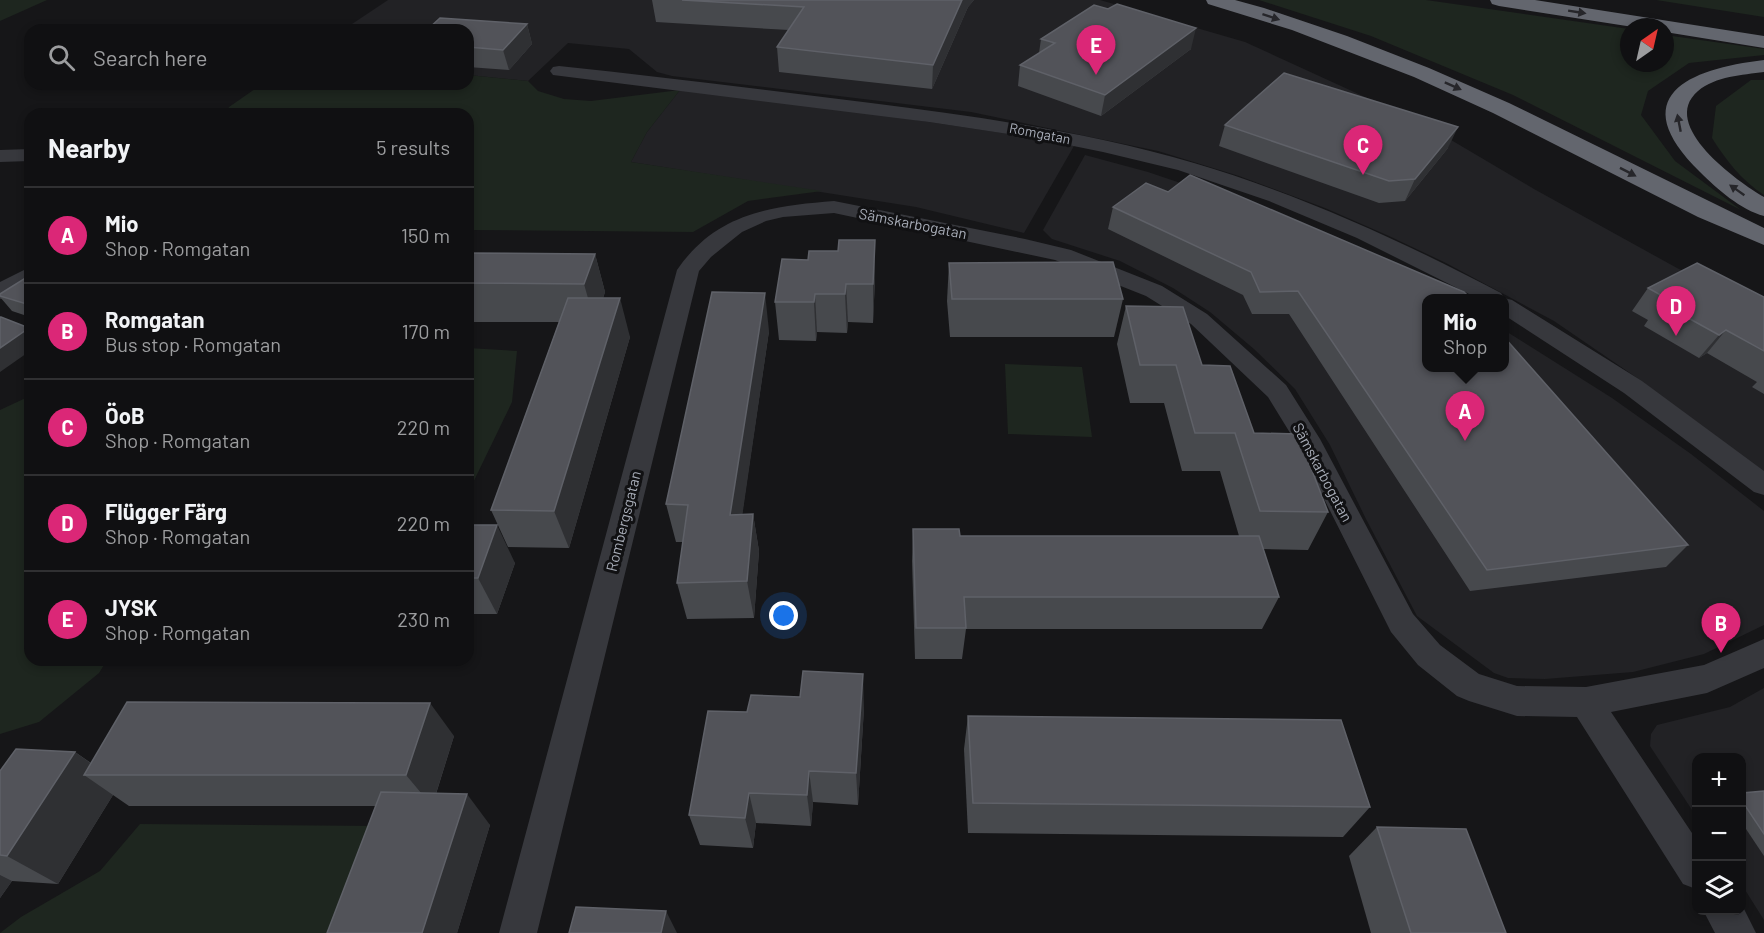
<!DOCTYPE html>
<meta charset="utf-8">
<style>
body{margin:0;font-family:Barlow,sans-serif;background:#19191b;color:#f1f3f6}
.controls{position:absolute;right:18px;bottom:18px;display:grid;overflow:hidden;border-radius:12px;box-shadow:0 3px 9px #0003}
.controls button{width:54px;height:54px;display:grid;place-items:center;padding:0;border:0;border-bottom:2px solid #303032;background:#101012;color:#f1f3f6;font:30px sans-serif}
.compass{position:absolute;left:1620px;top:18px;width:54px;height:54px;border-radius:50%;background:#101012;box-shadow:0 3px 9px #0003;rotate:34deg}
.you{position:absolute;left:784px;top:616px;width:21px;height:21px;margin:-15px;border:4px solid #fff;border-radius:50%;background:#1a73e8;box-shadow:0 0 0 9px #1a73e833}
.badge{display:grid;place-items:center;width:39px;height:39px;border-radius:50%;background:#db2777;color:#fff;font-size:20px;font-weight:700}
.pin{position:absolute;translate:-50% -50px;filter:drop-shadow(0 2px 3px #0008)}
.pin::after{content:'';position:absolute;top:32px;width:21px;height:18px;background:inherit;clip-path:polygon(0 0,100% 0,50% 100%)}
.popup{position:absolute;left:1422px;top:294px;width:87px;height:78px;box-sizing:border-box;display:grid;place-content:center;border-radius:12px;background:#101012;filter:drop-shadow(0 2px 4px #0005);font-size:20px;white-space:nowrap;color:#9c9d9f}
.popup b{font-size:22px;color:#f1f3f6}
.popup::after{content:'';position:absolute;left:50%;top:100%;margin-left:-12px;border:12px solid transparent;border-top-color:#101012}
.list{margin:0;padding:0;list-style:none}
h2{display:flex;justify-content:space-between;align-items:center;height:78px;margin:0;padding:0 24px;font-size:26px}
h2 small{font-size:20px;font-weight:400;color:#9c9d9f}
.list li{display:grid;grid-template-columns:39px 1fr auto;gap:18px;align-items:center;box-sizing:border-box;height:96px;padding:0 24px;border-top:2px solid #303032}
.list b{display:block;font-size:22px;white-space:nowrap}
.list p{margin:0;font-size:20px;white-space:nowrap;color:#9c9d9f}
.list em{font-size:20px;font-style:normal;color:#9c9d9f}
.icon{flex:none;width:33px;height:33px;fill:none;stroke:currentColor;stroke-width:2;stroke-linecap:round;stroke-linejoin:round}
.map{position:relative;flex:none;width:1764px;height:933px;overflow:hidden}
.search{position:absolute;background:#101012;box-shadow:0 3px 9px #0003;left:24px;top:24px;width:450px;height:66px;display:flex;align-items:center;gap:15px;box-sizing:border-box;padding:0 21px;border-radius:18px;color:#9c9d9f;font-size:22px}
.panel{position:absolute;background:#101012;box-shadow:0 3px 9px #0003;left:24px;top:108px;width:450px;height:558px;border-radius:18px}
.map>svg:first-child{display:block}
</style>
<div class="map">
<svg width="1764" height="933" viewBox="0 0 1764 933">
<rect width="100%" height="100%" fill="#161618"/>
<!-- built -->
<g fill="#222225">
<polygon points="388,0 1100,0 1245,42 1424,124 1534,189 1677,268 1764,312 1764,472 1643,382 1554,321 1446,263 1389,236 1325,208 1239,176 1158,151 971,112 672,76 657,72 629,49 568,43 528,81 468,75 468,30 343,30"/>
<polygon points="680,90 856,111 1009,134 1074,146 1024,233 916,207 631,162 647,132"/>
<polygon points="1085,155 1148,172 1219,196 1426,298 1426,368 1504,368 1504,330 1612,398 1691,454 1764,511 1764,625 1704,654 1633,672 1545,679 1508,678 1494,673 1417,616 1366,519 1330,445 1295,389 1254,349 1210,312 1173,288 1120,261 1052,239 1043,230"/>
<polygon points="1764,688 1764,920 1742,885 1742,758 1696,758 1696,816 1650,746 1651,734 1657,725 1730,707"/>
</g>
<!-- green -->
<g fill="#1e261f">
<polygon points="0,0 47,0 0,21"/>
<polygon points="1259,0 1426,0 1629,29 1629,63 1665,63 1665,35 1764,49 1764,55 1689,63 1648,91 1641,115 1675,161 1741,210 1513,95 1371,36"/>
<polygon points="1656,0 1764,0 1764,17 1669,2"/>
<polygon points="468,75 528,81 538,91 564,99 591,101 680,90 647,132 631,162 822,191 748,201 693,232 468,230 468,114 226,114 229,107 262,84 468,84"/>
<path d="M 1751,80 L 1764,80 L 1764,195 C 1741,180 1726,160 1712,138 L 1716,106 Z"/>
<polygon points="468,348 517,351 512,402 468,493"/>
<polygon points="1005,364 1082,367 1092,437 1008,434"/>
<polygon points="30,396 30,660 107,660 99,673 39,722 0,734 0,410"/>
<polygon points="140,824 380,826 342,933 0,933 21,917 100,871"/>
</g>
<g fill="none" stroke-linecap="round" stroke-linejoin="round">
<!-- street -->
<g fill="#37383d" fill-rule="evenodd">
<path d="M 559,66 C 663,77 767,90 871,103 C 980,117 1089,132 1194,163 C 1302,195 1402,241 1501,293 L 1504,298 L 1512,300 L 1642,381 L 1764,471 L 1764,495 L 1754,492 L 1624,393 L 1504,315 L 1504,298 L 1477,298 L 1357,238 L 1269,201 L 1178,170 L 1103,152 L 1034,138 L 929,122 L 553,75 L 550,71 L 553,67 Z"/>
<polygon points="30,149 30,161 0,162 0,150"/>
<path d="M 834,201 L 1025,239 L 1071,250 L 1162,286 L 1207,314 L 1286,385 L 1320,439 L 1413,614 L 1440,645 L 1479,674 L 1517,686 L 1586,687 L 1704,665 L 1764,639 L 1764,668 L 1707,693 L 1611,712 L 1696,839 L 1696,889 L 1683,884 L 1577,717 L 1517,716 L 1469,701 L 1457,696 L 1418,665 L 1391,632 L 1295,441 L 1268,397 L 1191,324 L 1146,296 L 1055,260 L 834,213 L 783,217 L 766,221 L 742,232 L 727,244 L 711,257 L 699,271 L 537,933 L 499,933 L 677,270 C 716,213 771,206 834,201 Z"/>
<polygon points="30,267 30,284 8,297 0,299 0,282"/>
<polygon points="1742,905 1756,933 1715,933 1703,910 1742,910"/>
</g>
<!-- highway -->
<g fill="#63666e" fill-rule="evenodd">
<polygon points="1206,0 1235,0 1264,8 1347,36 1429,68 1509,103 1764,228 1764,245 1698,217 1493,113 1414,77 1292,30 1208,4"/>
<polygon points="1490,0 1535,0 1764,36 1764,48 1665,32 1665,27 1633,27 1499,6 1492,4"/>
<path d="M 1764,60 L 1764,72 C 1742,75 1716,76 1698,91 C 1658,125 1738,182 1764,197 L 1764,216 C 1741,210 1717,189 1700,172 C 1624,97 1687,69 1764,60 Z"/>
</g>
</g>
<!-- wall -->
<g fill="#47494d">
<polygon points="652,0 974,0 968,7 932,89 779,72 777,47 789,30 656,22"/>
<polygon points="527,24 532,44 509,70 468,67 468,30"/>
<polygon points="1041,39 1191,49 1101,116 1018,86 1020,65 1039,53"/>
<polygon points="1225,125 1448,148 1405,201 1379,203 1219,146"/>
<polygon points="1146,183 1688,545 1666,567 1470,591 1289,314 1252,314 1243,295 1108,229 1113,207"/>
<polygon points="468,253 595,254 605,292 603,298 630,337 569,548 508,547 491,510 559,322 468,322"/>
<polygon points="782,259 875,278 873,323 848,322 847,333 817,332 816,341 779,340 775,302"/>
<polygon points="949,263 1123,299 1114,337 950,337 947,301"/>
<polygon points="30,278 30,317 12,311 0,297 0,294"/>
<polygon points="1648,288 1764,297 1764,394 1752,387 1757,382 1707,353 1699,358 1644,326 1648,320 1632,311"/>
<polygon points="1126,306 1202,365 1254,433 1328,512 1308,550 1263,549 1279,597 1262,629 966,629 962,659 915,659 912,561 913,529 960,536 1239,536 1220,471 1182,471 1164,403 1130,403 1117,344"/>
<polygon points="769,331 742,514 753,514 759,551 754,618 687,619 677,583 683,542 676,542 666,504"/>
<polygon points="468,525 515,563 497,614 468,614"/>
<polygon points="864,708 858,805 813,802 811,826 756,823 753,848 700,845 689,815 747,712"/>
<polygon points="968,716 1370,807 1343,837 968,833 964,749"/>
<polygon points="454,736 436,794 490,825 457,933 327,933 376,806 129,806 113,795 58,884 12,881 0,898 0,771 75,752 91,763"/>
<polygon points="1764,791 1764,856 1742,823 1742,793"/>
<polygon points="1377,827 1506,933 1371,933 1349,856"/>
</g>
<!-- shaded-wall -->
<g fill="#2f3033">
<polygon points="962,0 974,0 968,7 932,89 933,65"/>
<polygon points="527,24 532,44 509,70 503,50"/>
<polygon points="1196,28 1191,49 1101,116 1105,95"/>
<polygon points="1458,127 1448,148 1405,201 1415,179"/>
<polygon points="875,240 875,278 873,323 873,284"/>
<polygon points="595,254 605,292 595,323 584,284"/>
<polygon points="846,284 848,322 847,333 845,294"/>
<polygon points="765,293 769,331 737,552 730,515"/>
<polygon points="815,294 817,332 816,341 814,302"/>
<polygon points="620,298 630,337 569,548 554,511"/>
<polygon points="29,328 30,329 30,351 0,372 0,348"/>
<polygon points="1726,330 1707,353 1699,358 1719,335"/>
<polygon points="753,514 759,551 754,618 747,581"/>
<polygon points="497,525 515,563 497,614 478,578"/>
<polygon points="863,674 864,708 858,805 856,773"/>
<polygon points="430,703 454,736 432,806 406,775"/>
<polygon points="75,752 107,775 84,775 113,795 58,884 7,856"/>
<polygon points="809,771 813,802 811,826 807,795"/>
<polygon points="749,793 756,823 753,848 745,818"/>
<polygon points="467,794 490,825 457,933 422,933"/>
<polygon points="0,875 12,881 0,898"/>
<polygon points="666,911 677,933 661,933"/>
</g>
<!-- building -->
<g fill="#525359" stroke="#5f6168" stroke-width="1.5">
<polygon points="682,0 962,0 933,65 777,47 804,7"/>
<polygon points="1117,4 1196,28 1105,95 1020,65 1055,43 1041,39 1094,5 1108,9"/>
<polygon points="440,18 527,24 503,50 468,47 468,30 427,30"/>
<polygon points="1284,73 1458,127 1415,179 1389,181 1225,125"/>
<polygon points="1190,175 1464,292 1470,298 1426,298 1426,368 1504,368 1504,337 1688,545 1487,570 1298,291 1260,292 1251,272 1113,207 1146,183 1168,192"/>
<polygon points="839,240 875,240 873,284 846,284 845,294 815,294 814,302 775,302 782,259 808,260 809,251 838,251"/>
<polygon points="468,253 595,254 584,284 468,283"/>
<polygon points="1113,262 1123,299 952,299 949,263"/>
<polygon points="1697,263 1764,297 1764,351 1726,330 1719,335 1661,303 1668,299 1648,288"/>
<polygon points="27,277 30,278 30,305 0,296 0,294"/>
<polygon points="712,292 765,293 730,515 753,514 747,581 677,583 688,505 666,504"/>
<polygon points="568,298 620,298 554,511 491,510"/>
<polygon points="1126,306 1183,307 1202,365 1230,366 1254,433 1298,434 1328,512 1260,511 1235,433 1195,433 1176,365 1140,365"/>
<polygon points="0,317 1,317 29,328 0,348"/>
<polygon points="468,525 497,525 478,578 468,578"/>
<polygon points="913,529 959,529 960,536 1259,536 1279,597 964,597 966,628 916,628"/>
<polygon points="803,671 863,674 856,773 809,771 807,795 749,793 745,818 689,815 708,711 747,712 751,695 800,697"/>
<polygon points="127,702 430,703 406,775 84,775"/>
<polygon points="968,716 1341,720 1370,807 973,803"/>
<polygon points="16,749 75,752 7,856 0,855 0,771"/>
<polygon points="1764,791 1764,834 1742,801 1742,793"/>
<polygon points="381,792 467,794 422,933 327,933"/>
<polygon points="1377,827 1466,829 1506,933 1411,933"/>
<polygon points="576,907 666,911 661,933 569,933"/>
</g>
<!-- one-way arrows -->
<defs><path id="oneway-solid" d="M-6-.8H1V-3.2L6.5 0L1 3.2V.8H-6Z" transform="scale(1.5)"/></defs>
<g fill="#26262a">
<use href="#oneway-solid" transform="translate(1577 12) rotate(9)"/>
<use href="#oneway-solid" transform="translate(1271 17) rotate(18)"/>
<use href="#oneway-solid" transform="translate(1453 86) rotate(24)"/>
<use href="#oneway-solid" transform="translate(1679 123) rotate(-101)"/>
<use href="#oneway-solid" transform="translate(1628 172) rotate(27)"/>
<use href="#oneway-solid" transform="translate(1737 190) rotate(-145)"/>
</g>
<g text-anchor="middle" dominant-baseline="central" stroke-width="6" stroke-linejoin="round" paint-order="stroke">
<!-- far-street labels -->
<g font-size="14" fill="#a8adb8" stroke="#111113">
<text transform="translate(1040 133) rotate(11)">Romgatan</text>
</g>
<!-- street labels -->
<g font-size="15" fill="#a8adb8" stroke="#111113">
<text transform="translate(913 223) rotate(11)">Sämskarbogatan</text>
<text transform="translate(1323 472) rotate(62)">Sämskarbogatan</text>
<text transform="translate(623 521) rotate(-76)">Rombergsgatan</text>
</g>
</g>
</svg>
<div class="controls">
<button>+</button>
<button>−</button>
<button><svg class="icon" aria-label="layers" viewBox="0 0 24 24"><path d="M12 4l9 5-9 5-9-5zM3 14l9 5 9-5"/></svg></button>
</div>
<svg class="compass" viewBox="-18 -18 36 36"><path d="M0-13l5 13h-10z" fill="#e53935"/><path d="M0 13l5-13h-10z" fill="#9c9d9f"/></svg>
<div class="you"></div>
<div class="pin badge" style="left:1465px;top:441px">A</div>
<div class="popup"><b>Mio</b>Shop</div>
<div class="pin badge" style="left:1721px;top:653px">B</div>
<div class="pin badge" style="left:1363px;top:175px">C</div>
<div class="pin badge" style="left:1676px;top:336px">D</div>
<div class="pin badge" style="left:1096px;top:75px">E</div>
<div class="search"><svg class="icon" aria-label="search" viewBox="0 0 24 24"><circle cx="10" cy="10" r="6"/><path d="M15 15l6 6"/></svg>Search here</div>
<section class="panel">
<h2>Nearby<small>5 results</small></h2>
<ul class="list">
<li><span class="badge">A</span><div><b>Mio</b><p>Shop · Romgatan</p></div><em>150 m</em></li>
<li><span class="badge">B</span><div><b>Romgatan</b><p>Bus stop · Romgatan</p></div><em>170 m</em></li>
<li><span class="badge">C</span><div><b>ÖoB</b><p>Shop · Romgatan</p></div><em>220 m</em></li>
<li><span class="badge">D</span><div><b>Flügger Färg</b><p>Shop · Romgatan</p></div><em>220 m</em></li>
<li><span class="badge">E</span><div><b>JYSK</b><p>Shop · Romgatan</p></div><em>230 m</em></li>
</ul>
</section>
</div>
